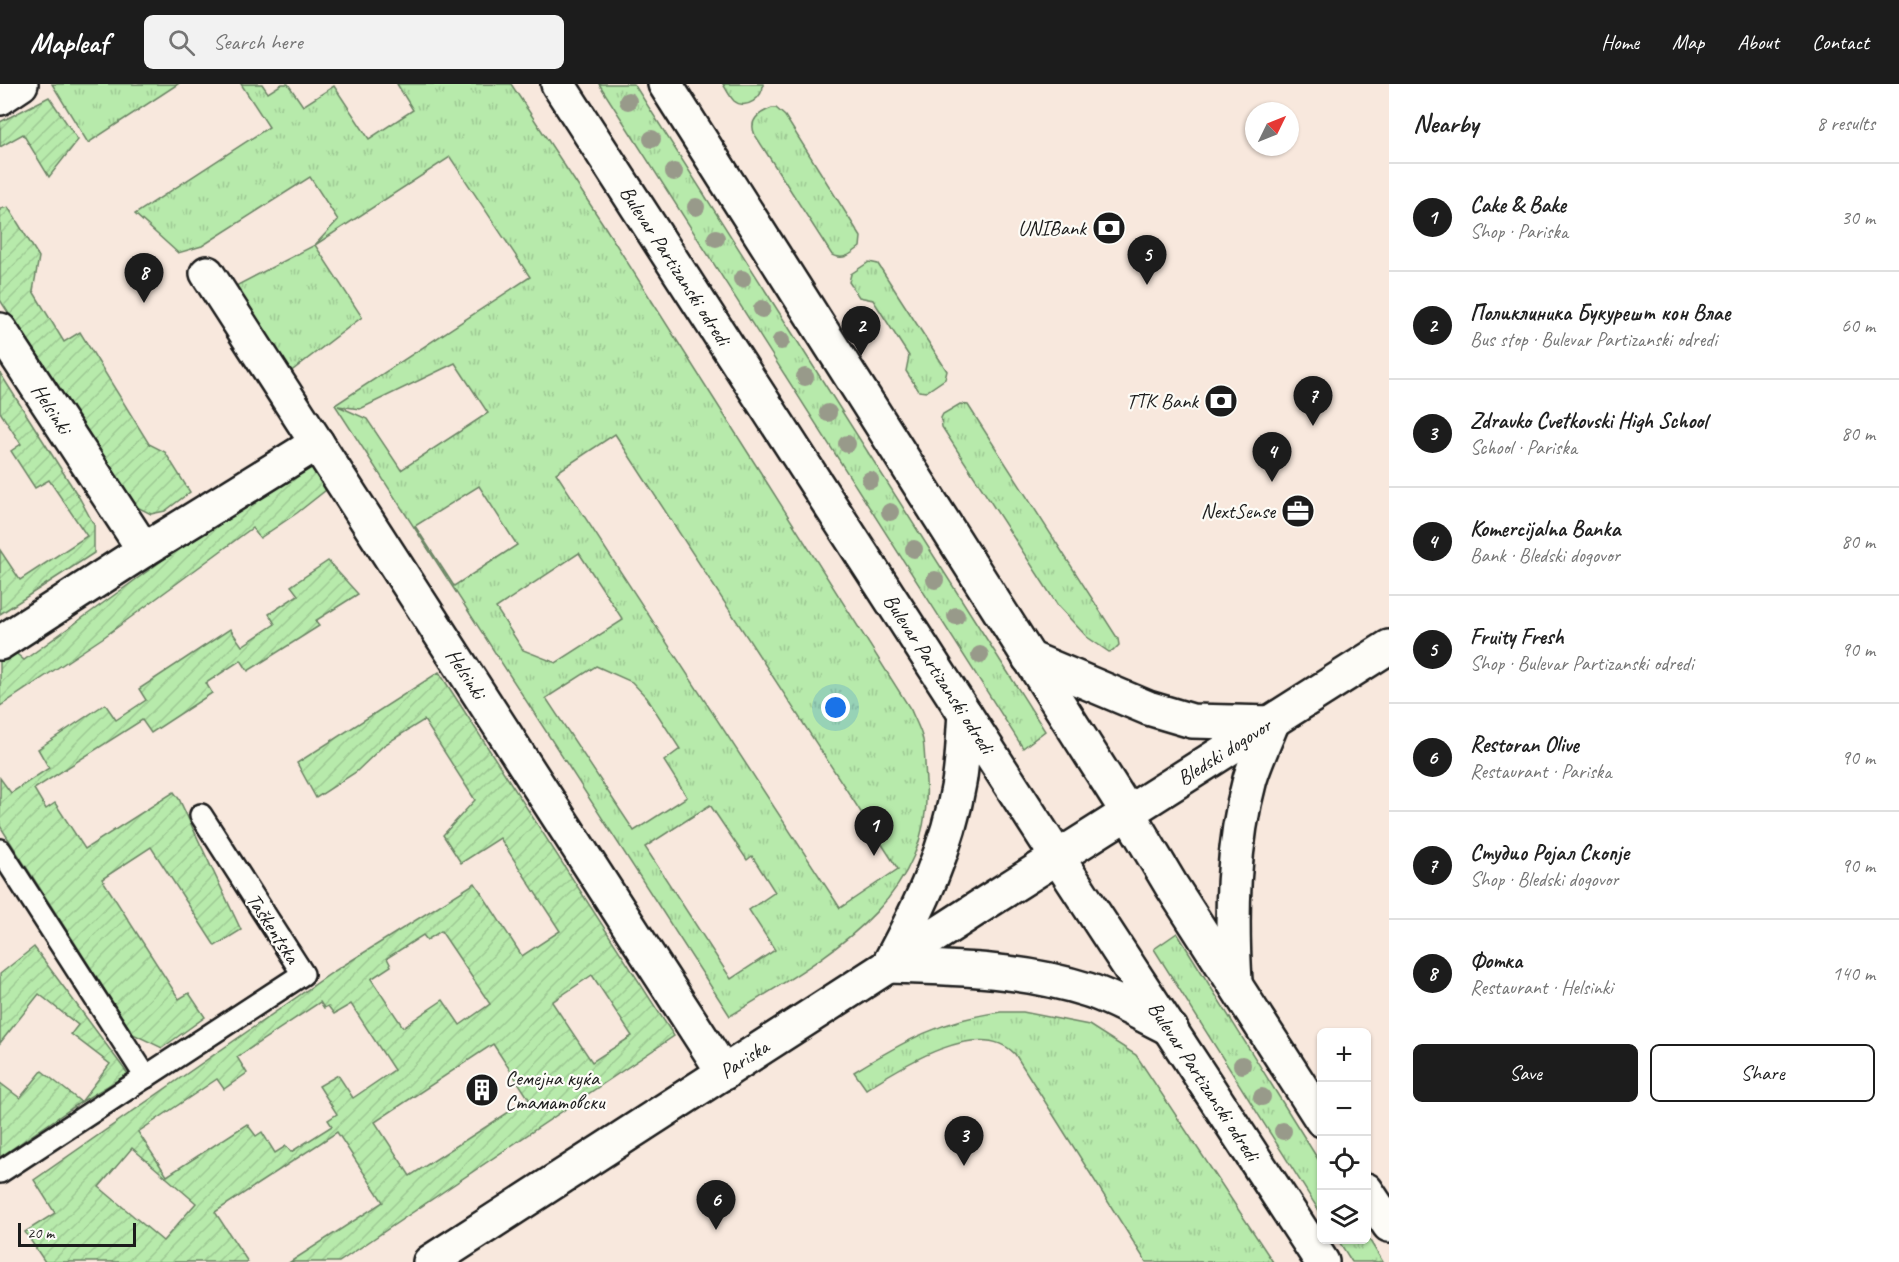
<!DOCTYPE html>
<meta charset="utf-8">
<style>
body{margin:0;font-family:Caveat,sans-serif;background:#f2f2f2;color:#222}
.controls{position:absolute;right:18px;bottom:18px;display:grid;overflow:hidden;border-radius:9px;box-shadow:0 2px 4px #0004}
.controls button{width:54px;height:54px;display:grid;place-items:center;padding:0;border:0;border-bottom:2px solid #e0e0e0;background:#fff;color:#222;font:30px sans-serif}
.compass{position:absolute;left:1245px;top:18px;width:54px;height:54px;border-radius:50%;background:#fff;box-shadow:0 2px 4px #0004;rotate:47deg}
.scale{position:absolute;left:18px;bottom:15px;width:118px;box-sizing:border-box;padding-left:6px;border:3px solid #1c1c1c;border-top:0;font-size:16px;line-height:21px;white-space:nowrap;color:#1c1c1c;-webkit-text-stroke:4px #fdfcf7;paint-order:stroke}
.you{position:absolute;left:836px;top:624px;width:21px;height:21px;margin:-15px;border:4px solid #fff;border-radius:50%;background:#1a73e8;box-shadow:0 0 0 9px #1a73e833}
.badge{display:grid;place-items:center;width:39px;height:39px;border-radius:50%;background:#1c1c1c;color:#fff;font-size:20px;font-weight:700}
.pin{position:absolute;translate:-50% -50px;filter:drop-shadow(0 2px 3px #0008)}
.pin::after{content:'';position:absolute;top:32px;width:21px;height:18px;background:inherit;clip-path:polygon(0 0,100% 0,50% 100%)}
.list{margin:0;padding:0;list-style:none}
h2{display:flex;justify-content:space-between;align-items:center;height:78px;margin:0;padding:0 24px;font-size:26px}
h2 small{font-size:20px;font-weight:400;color:#767676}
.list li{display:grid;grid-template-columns:39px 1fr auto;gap:18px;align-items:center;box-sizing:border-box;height:108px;padding:0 24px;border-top:2px solid #e0e0e0}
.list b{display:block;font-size:22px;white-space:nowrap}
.list p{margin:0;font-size:20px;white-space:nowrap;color:#767676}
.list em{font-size:20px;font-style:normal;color:#767676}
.actions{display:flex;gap:12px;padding:18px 24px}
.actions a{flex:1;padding:14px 0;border:2px solid #1c1c1c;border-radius:9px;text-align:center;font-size:21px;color:#1c1c1c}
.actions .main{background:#1c1c1c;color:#fff}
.icon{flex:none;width:33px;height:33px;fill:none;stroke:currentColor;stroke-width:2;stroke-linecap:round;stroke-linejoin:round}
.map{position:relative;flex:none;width:1389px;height:1178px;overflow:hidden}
header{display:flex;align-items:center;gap:36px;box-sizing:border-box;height:84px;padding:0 30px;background:#1c1c1c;color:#fff}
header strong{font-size:28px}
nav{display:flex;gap:33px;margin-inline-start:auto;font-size:21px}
.search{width:420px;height:54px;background:#f2f2f2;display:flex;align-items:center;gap:15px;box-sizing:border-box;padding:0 21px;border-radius:9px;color:#767676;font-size:22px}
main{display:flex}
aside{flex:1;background:#fff}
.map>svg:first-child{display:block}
</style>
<header>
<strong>Mapleaf</strong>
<div class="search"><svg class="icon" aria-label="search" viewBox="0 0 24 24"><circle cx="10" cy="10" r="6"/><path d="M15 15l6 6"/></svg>Search here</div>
<nav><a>Home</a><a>Map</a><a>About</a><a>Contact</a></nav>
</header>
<main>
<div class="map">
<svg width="1389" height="1178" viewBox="0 0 1389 1178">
<defs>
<pattern id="grass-tufts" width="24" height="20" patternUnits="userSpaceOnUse" patternTransform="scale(1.5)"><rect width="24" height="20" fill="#b7eaab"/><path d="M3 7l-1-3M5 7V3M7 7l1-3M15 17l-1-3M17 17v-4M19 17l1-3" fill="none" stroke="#9dc893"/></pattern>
<pattern id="garden-furrows" width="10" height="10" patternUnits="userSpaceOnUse" patternTransform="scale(1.5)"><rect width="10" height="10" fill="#b7eaab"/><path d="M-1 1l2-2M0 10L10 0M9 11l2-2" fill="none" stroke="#9dc893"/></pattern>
</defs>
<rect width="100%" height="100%" fill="#f8e8dd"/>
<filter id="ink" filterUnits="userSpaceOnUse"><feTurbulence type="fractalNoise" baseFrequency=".0167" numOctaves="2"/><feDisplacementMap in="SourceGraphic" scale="12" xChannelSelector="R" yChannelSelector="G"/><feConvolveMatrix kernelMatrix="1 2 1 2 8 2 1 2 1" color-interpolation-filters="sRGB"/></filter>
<g filter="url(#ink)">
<!-- grass -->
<g fill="url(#grass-tufts)" stroke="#6a8364" stroke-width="1.5" fill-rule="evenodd">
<polygon points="52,0 178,0 88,59"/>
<path d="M 241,0 L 262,0 L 268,9 L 282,0 L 288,0 L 303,22 L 334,2 L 369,55 L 413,26 L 397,0 L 511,0 L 605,143 L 911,626 C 915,636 921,646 923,656 C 925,669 925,684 926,697 C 934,820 819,876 730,932 L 335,321 L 530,193 L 450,73 L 315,161 L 362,233 L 277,298 L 230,205 L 315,161 L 338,136 L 310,93 L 202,162 L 178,169 L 135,130 L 269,43 ZM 455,279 L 488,329 L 401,386 L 367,335 L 338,322 L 360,325 ZM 615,350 L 898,785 L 840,824 L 556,389 ZM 479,402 L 517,461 L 454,502 L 415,442 ZM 579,469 L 623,536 L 556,579 L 523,566 L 496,524 ZM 596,582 L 632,598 L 647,614 L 680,665 L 664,677 L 687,713 L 634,747 L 546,614 ZM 710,721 L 747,776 L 752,772 L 775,808 L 749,826 L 775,866 L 731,895 L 645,763 Z"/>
<polygon points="599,0 634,0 1045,647 1023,664"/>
<path d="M 723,0 L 763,0 C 764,13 746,27 734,17 C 730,13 726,5 723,0 Z"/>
<path d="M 772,24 L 776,24 L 785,32 L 861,153 L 860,163 C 851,170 844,177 832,171 L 755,51 C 748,36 759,29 772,24 Z"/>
<polygon points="869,178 878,180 947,287 945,295 926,308 919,307 906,287 909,272 873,216 859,213 849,198 851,190"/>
<polygon points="960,320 968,321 1118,555 1119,561 1113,567 1109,568 1087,553 1058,522 942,343 941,334 943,330"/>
<polygon points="1177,849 1321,1080 1321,1130 1154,865"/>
<path d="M 1001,928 L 1023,928 L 1089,941 L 1136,971 L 1273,1178 L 1146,1178 L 1015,970 C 979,932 899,984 866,1005 L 854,988 C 902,958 944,935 1001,928 Z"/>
<polygon points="1367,1152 1383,1178 1352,1178 1338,1156 1366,1156"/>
</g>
<!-- garden -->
<g fill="url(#garden-furrows)" stroke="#6a8364" stroke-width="1.5" fill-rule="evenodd">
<polygon points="49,13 78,56 49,93 23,50 0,63 0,38"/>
<polygon points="8,123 39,173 33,207 64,258 80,248 149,360 165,368 190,408 165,427 151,430 133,421 0,216 0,125"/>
<polygon points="0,289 80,415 94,441 94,469 0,530 0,466 20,496 87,452 49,396 35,404 11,367 21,360 0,328"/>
<polygon points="309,378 326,406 297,429 260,454 252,444 104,553 0,622 0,574 12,566 24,576 217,437"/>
<polygon points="328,477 358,510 315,537 319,542 248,587 241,576 206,599 212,609 151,649 142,636 34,705 46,725 55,719 85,765 174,708 179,715 241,846 215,862 151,763 102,795 179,915 189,909 205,933 162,964 133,950 0,742 0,694 11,709 49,684 38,665 105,620 116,636 146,616 139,605 230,545 242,562 275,540 269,530 298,511 291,502"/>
<path d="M 439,588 L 674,952 L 339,1178 L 290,1178 L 383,1118 L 337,1048 L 215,1128 L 248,1178 L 45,1178 L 25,1148 L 55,1129 L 34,1096 L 333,888 L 475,799 L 522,872 L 560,847 L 500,754 L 461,779 L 443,751 L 475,716 L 424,636 L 384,661 L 356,688 L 316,714 L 297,679 ZM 441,847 L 490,920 L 460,941 L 443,916 L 403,943 L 371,895 L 391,882 L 387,874 L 423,851 L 427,856 ZM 592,891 L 632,952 L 592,978 L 552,918 ZM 320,918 L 324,924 L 328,922 L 334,930 L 351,920 L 394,986 L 353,1014 L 338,991 L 319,1002 L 337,1030 L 328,1036 L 332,1042 L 291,1068 L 286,1062 L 275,1069 L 262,1048 L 256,1052 L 247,1040 L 167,1092 L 138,1048 L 217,995 L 224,1005 L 247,989 L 237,973 ZM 493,960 L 529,1015 L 410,1092 L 375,1038 ZM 132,1064 L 196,1119 L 163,1157 L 99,1103 Z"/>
<polygon points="34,863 128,990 81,1018 0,1073 0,999 20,1014 42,987 81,1018 110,980 71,950 78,941 39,910 0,959 0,890"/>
</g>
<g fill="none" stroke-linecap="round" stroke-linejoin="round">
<defs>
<g id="service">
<polyline points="0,766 146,993"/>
<polyline points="0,1088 303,890 201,731"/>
</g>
<g id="minor">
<polyline points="0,14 21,0"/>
<path id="s1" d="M 207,189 L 724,989"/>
<path id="s2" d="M 0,246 L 144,466"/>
<polyline points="0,559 144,466 317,359"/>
</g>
<g id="tertiary">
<path id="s3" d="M 558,0 L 1058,774 L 1322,1178"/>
<polyline points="665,0 1128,729 1171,801 1322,1036"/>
<polyline points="1029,574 1148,624 1192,637 1272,639"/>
<path d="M 889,880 C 920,823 948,764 959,699 C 963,677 963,653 965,630"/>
<path d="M 888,882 C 956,884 1023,885 1088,906 C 1116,915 1144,932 1171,945"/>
<path d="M 1235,898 C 1231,831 1232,761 1250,695 C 1256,676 1265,657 1272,639"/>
<polyline points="1366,1106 1389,1141"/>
<path id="s4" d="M 430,1178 L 987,818 L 1389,563"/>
</g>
</defs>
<!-- service casing -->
<use href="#service" stroke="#1c1c1c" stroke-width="26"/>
<!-- minor casing -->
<use href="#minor" stroke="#1c1c1c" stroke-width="38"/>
<!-- tertiary casing -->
<use href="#tertiary" stroke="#1c1c1c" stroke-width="38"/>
<!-- service -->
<use href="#service" stroke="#fdfcf7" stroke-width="21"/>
<!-- minor -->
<use href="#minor" stroke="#fdfcf7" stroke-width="33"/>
<!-- tertiary -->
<use href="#tertiary" stroke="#fdfcf7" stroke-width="33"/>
</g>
<!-- trees -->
<g fill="#989a8a">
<circle cx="628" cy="17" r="9"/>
<circle cx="652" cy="55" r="9"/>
<circle cx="674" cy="88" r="9"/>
<circle cx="696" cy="123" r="9"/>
<circle cx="716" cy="154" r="9"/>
<circle cx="742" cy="195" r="9"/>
<circle cx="762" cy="225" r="9"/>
<circle cx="781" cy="257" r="9"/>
<circle cx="805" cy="293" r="9"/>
<circle cx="828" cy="329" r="9"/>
<circle cx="847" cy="360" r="9"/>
<circle cx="870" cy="396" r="9"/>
<circle cx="890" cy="428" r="9"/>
<circle cx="914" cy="465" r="9"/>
<circle cx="935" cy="496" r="9"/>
<circle cx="956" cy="532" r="9"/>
<circle cx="980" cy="571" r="9"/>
<circle cx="1242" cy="981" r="9"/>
<circle cx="1262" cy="1013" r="9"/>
<circle cx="1283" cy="1047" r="9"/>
</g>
</g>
<!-- icons -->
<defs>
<symbol id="bank-disc" viewBox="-11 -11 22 22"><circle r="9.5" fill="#1c1c1c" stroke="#fdfcf7"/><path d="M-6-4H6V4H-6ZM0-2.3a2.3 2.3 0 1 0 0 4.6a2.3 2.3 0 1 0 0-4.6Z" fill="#fff"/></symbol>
<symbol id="office-disc" viewBox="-11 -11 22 22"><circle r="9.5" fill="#1c1c1c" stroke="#fdfcf7"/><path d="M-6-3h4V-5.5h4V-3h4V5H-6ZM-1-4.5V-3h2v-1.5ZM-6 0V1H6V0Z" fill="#fff"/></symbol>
<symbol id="building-disc" viewBox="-11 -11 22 22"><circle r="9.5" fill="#1c1c1c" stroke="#fdfcf7"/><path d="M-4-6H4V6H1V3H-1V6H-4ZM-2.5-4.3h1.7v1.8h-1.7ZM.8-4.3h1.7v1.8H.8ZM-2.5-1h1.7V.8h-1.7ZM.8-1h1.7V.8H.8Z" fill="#fff"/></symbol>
</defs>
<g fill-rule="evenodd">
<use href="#bank-disc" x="1090" y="125" width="38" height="38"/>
<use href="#bank-disc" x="1202" y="298" width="38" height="38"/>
<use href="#office-disc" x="1279" y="408" width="38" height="38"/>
<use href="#building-disc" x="463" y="987" width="38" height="38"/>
</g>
<g text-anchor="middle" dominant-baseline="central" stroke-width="4.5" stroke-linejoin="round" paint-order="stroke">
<!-- poi labels -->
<g font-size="21" fill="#1c1c1c" stroke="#fdfcf7" text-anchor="end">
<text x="1086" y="144">UNIBank</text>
<text x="1198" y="317">TTK Bank</text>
<text x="1275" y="427">NextSense</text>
<text x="505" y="994" text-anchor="start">Семејна куќа<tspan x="505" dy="24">Стаматовски</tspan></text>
</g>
<!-- street labels -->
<g font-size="21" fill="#1c1c1c" stroke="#fdfcf7">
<text stroke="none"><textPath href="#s3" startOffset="216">Bulevar Partizanski odredi</textPath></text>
<text stroke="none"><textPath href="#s2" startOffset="94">Helsinki</textPath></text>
<text stroke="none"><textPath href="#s1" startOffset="477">Helsinki</textPath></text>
<text stroke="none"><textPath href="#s3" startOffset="702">Bulevar Partizanski odredi</textPath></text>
<text stroke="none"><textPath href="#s4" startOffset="944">Bledski dogovor</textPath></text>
<text transform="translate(273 844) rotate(57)">Taškentska</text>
<text stroke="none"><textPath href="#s4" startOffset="374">Pariska</textPath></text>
<text stroke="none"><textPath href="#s3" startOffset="1188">Bulevar Partizanski odredi</textPath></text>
</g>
</g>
</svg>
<div class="controls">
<button>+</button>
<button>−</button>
<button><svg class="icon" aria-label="locate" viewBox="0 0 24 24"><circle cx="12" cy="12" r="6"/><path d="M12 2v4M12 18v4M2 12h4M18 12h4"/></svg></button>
<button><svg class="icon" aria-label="layers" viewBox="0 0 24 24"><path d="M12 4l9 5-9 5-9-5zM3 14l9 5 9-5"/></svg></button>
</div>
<svg class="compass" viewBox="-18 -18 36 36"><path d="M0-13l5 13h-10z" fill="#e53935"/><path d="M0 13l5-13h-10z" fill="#767676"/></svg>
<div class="scale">20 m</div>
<div class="you"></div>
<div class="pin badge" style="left:874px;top:772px">1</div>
<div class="pin badge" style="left:861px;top:272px">2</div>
<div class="pin badge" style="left:964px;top:1082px">3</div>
<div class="pin badge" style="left:1272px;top:398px">4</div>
<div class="pin badge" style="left:1147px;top:201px">5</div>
<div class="pin badge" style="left:716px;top:1146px">6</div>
<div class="pin badge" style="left:1313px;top:342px">7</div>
<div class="pin badge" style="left:144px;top:219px">8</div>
</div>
<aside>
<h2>Nearby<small>8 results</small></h2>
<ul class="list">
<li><span class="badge">1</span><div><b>Cake &amp; Bake</b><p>Shop · Pariska</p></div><em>30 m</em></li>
<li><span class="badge">2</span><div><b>Поликлиника Букурешт кон Влае</b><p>Bus stop · Bulevar Partizanski odredi</p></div><em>60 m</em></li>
<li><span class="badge">3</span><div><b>Zdravko Cvetkovski High School</b><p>School · Pariska</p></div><em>80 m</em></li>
<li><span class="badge">4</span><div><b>Komercijalna Banka</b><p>Bank · Bledski dogovor</p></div><em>80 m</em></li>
<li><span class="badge">5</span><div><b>Fruity Fresh</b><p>Shop · Bulevar Partizanski odredi</p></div><em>90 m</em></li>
<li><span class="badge">6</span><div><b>Restoran Olive</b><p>Restaurant · Pariska</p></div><em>90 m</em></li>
<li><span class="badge">7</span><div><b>Студио Ројал Скопје</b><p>Shop · Bledski dogovor</p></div><em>90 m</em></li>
<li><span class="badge">8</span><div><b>Фотка</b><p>Restaurant · Helsinki</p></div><em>140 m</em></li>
</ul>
<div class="actions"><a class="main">Save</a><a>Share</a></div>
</aside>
</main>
